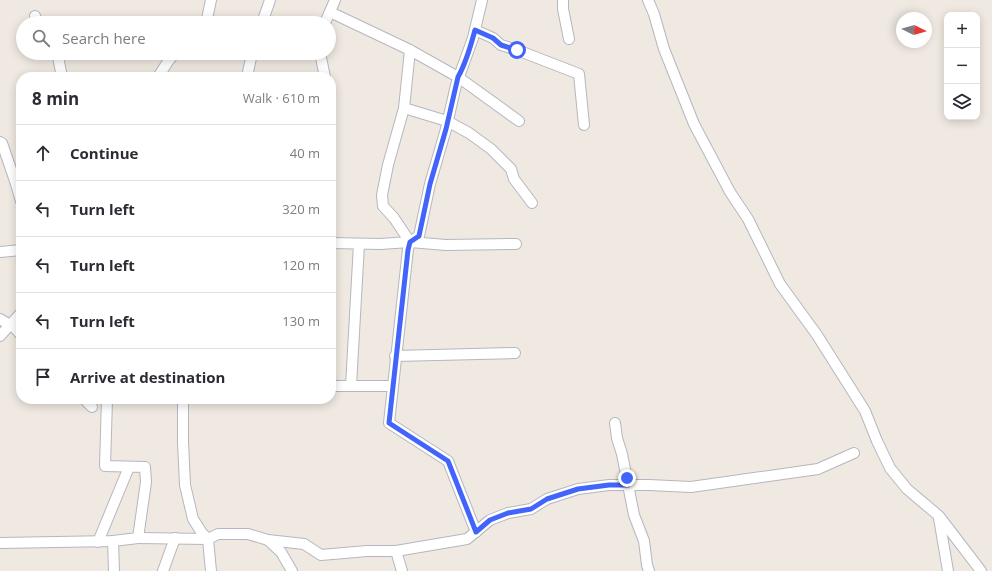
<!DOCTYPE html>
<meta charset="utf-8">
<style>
body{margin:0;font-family:"Open Sans",sans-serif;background:#f7f7f7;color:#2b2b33}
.controls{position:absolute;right:12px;top:12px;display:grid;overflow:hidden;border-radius:8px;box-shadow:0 2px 10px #0003}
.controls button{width:36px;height:36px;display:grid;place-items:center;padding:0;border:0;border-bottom:1px solid #e1e1e2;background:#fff;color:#2b2b33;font:20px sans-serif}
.compass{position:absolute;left:896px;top:12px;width:36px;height:36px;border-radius:50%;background:#fff;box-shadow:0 2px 10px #0003;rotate:95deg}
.stop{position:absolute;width:12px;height:12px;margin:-9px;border:3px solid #4264fb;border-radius:50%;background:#fff}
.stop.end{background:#4264fb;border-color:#fff;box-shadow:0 1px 4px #0008}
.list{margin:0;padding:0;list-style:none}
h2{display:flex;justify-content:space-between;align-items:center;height:52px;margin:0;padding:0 16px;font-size:17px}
h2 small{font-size:13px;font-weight:400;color:#7c7c81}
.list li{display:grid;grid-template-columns:26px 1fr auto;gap:12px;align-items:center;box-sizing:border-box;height:56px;padding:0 16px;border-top:1px solid #e1e1e2}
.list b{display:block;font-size:15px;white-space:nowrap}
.list em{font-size:13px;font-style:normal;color:#7c7c81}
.icon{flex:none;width:22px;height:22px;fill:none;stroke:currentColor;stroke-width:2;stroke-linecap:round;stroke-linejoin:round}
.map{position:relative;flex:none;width:992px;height:571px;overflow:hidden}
.search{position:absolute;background:#fff;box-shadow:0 2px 10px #0003;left:16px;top:16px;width:320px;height:44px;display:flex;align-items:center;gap:10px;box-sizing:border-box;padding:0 14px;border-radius:22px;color:#7c7c81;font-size:15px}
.panel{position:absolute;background:#fff;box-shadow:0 2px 10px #0003;left:16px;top:72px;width:320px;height:332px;border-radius:16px}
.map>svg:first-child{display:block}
</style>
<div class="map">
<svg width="992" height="571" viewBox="0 0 992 571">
<rect width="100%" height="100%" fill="#efe9e1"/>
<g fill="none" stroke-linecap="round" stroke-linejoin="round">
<defs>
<g id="street">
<polyline points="563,0 563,9 569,39"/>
<polyline points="648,0 654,14 664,49 694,124 730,192 748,219 780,284 817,335 865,411 877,441 890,468 907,489 939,516 981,571"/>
<polyline points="330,12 410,50 458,77 519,121"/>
<polyline points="35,16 38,23"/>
<polyline points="204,23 207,19 211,0"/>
<polyline points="262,23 270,0"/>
<polyline points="325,23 335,0"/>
<polyline points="475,30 493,38 501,45 517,50 579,74 584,125"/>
<polyline points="410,50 404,108 388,165 382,195 383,206 394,218 410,242"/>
<polyline points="54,53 58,57 62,77"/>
<polyline points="320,53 325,77"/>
<polyline points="158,77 169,60 175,53"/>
<polyline points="247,77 252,53"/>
<polyline points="404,108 447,121 469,133 491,149 511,169 514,179 532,203"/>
<polyline points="0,142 2,143 16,184 21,201"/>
<polyline points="331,243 380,244 410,242 446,245 516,244"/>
<polyline points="0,252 21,250"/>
<polyline points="0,319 10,325"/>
<polyline points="11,324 21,335"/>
<polyline points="0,336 21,313"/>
<polyline points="395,356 515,353"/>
<polyline points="331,386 392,386"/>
<polyline points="351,386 359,244"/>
<polyline points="84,399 92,407"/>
<polyline points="184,399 183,403 183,442 185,485 193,519 202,533 208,539 218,534 248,534 268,540 304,544 321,555 367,551 396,551 467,539 490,520 508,513 531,509 547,499 578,489 609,485 649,485 691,487 818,469 854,453"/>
<polyline points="615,423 617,438 622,454 634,515 644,541 647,565 649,571"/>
<polyline points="939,518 948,571"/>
<polyline points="476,532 448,461 389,423 408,249 410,242 419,236 430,184 446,129 456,85 473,38 482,0"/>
<polyline points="138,538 208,539 211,571"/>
<polyline points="268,540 281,552 292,571"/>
<polyline points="113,541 114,571"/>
<polyline points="98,542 129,467"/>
<polyline points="0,543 113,541 138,538 146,482 145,467 105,466 107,399"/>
<polyline points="396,551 402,571"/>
<polyline points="163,571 175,538"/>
</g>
</defs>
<!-- street casing -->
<use href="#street" stroke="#b4b7c1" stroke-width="12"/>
<!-- street -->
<use href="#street" stroke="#fff" stroke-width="10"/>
</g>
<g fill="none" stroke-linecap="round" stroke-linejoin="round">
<!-- route -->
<path stroke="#4264fb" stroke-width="5" d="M 517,50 L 501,45 L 493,38 L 475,30 C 471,45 466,63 458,77 L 446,129 L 430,184 L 419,236 L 410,242 L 408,250 L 389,423 L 448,461 L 476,532 L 490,520 L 508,513 L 531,509 L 547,499 L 578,489 L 609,485 L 628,485 L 627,478"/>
</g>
</svg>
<div class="controls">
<button>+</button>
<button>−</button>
<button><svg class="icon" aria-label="layers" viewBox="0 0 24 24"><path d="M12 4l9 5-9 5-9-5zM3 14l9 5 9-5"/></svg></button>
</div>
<svg class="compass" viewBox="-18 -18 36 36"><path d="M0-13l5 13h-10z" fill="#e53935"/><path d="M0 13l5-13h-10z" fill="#7c7c81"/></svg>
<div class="stop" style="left:517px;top:50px"></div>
<div class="stop end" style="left:627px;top:478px"></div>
<div class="search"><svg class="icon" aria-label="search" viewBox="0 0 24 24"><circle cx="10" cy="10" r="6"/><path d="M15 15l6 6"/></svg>Search here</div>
<section class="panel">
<h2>8 min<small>Walk · 610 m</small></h2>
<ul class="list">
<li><svg class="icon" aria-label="ahead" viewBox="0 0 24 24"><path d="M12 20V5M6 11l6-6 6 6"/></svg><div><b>Continue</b></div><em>40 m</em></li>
<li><svg class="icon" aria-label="left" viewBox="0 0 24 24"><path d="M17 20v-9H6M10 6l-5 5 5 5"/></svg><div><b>Turn left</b></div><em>320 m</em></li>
<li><svg class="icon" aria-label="left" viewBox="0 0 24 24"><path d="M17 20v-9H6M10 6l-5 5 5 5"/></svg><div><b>Turn left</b></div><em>120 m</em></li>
<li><svg class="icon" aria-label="left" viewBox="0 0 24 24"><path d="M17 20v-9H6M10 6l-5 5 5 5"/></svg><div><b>Turn left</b></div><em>130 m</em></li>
<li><svg class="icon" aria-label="arrive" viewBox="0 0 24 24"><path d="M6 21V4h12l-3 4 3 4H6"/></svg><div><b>Arrive at destination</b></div></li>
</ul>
</section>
</div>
